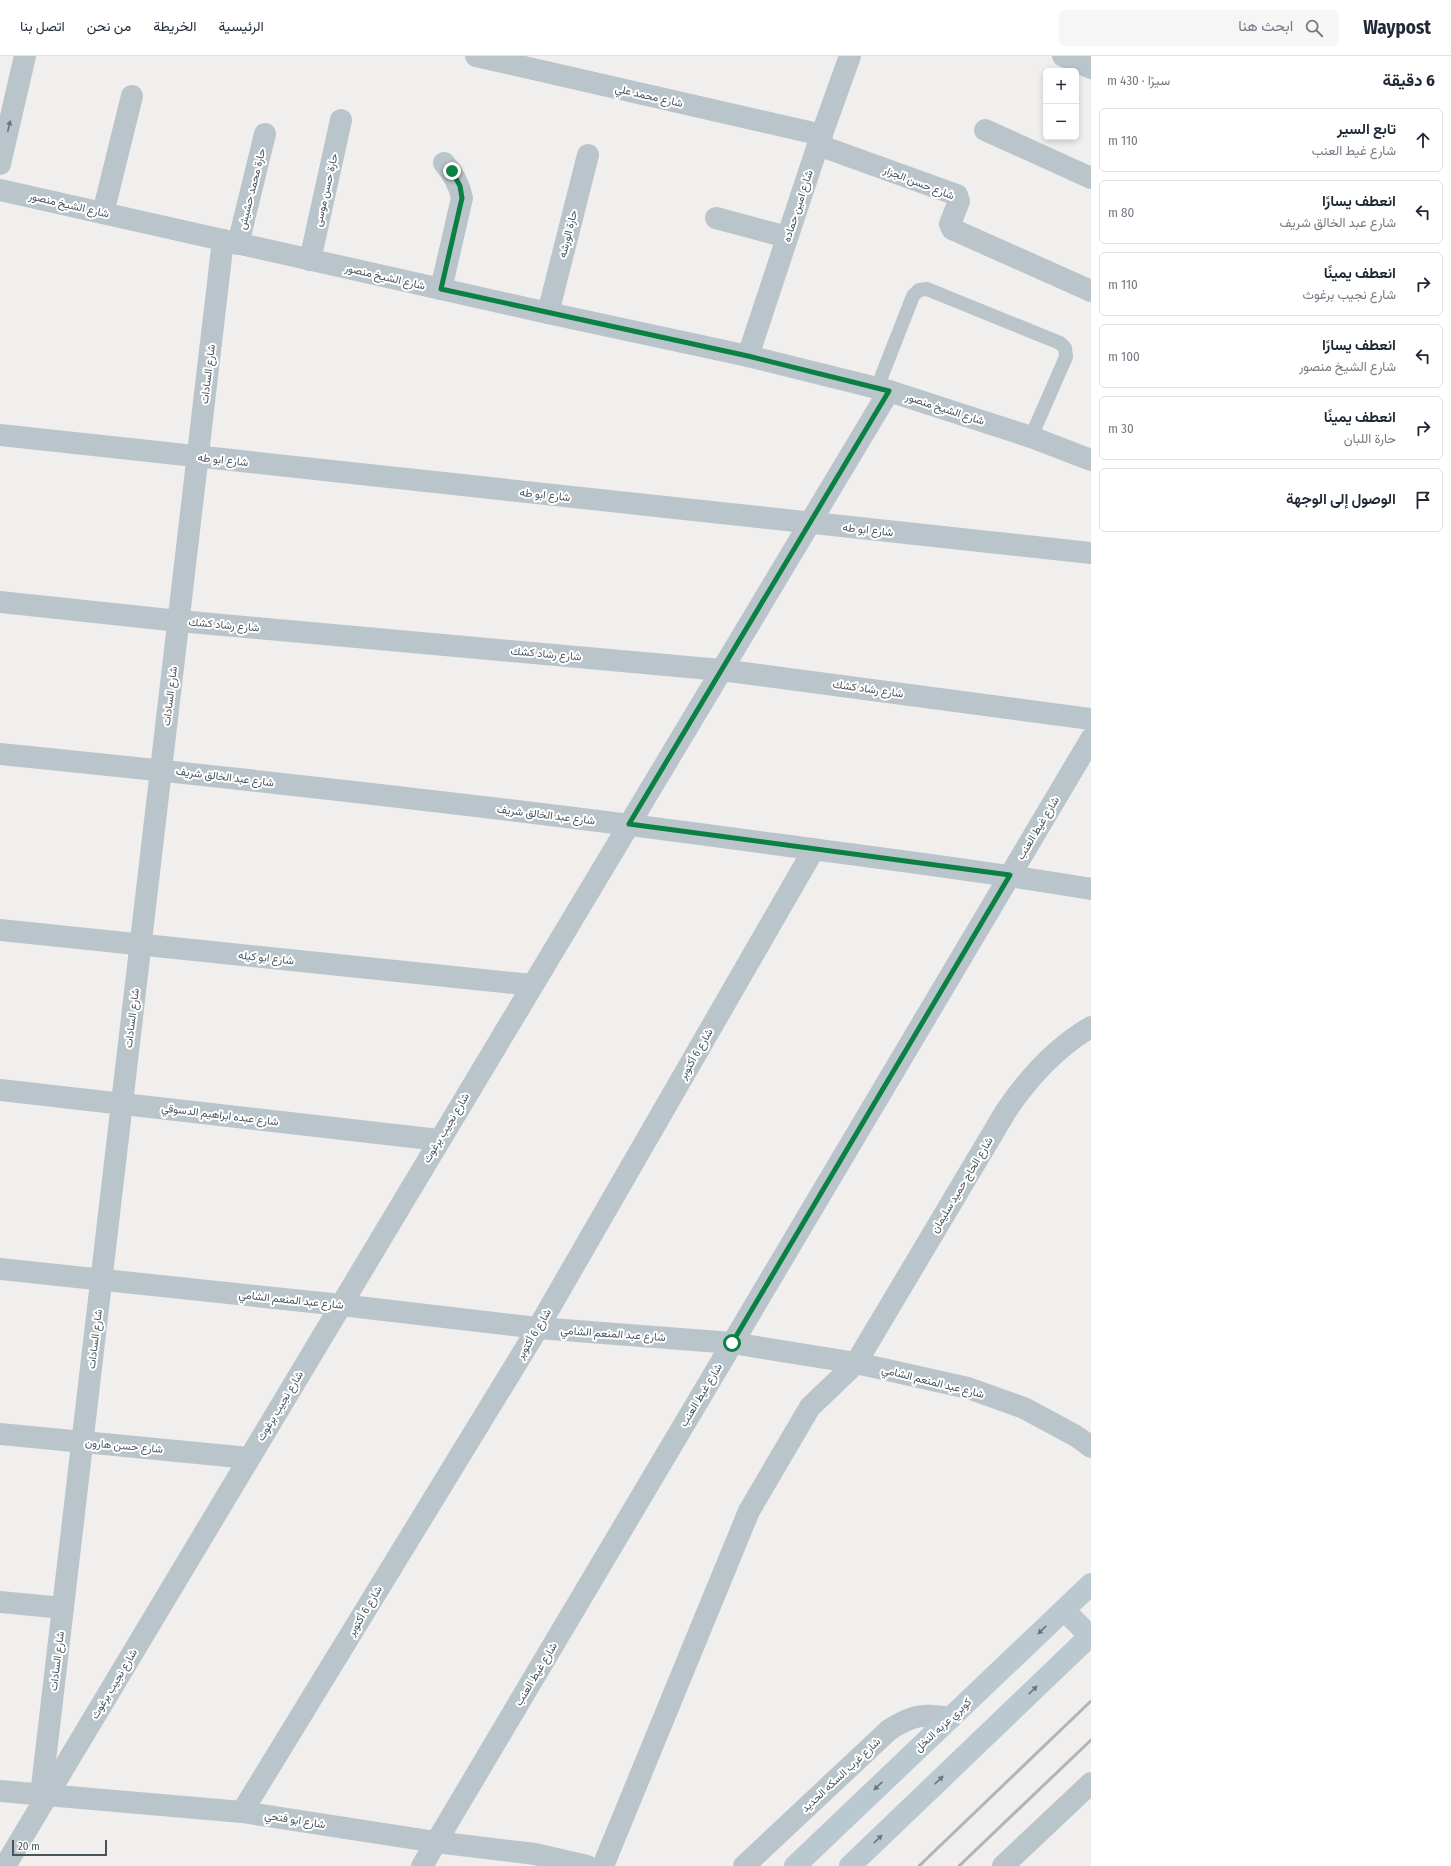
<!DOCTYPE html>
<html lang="ar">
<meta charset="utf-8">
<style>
body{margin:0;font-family:"Fira Sans Condensed",Vazirmatn,sans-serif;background:#f6f6f7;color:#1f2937;direction:rtl}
.controls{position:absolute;right:12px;top:12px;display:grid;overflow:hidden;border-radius:6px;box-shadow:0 2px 6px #0003}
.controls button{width:36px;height:36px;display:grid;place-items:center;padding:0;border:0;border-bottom:1px solid #e0e1e3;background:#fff;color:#1f2937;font:20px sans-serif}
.scale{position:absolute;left:12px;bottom:10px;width:95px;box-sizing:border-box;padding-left:4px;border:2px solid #47545b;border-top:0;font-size:11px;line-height:14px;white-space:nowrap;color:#47545b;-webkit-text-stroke:3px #fff;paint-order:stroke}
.stop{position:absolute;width:12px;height:12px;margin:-9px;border:3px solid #0b8043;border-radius:50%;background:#fff}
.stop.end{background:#0b8043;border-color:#fff;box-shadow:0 1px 4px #0008}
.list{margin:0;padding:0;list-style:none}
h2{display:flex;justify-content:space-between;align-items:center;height:52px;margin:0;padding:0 16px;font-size:17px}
h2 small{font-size:13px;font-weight:400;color:#747a83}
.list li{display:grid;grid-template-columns:26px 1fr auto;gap:12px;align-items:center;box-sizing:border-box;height:64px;margin:0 8px 8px;padding:0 8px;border:1px solid #e0e1e3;border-radius:6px}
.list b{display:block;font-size:15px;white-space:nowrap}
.list p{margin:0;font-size:13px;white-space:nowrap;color:#747a83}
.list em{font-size:13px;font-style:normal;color:#747a83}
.icon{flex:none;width:22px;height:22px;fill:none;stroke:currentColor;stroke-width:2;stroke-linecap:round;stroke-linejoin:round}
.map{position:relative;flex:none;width:1091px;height:1810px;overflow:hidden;direction:ltr}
header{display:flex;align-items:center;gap:24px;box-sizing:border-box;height:56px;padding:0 20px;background:#fff;border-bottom:1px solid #e0e1e3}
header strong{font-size:19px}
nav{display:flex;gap:22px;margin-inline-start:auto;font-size:14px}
.search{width:280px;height:36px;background:#f6f6f7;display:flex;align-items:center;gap:10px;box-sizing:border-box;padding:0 14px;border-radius:6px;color:#747a83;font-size:15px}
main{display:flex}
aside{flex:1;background:#fff}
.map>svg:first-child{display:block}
</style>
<header>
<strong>Waypost</strong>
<div class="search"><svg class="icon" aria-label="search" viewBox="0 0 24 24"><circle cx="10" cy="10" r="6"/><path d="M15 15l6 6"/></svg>ابحث هنا</div>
<nav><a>الرئيسية</a><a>الخريطة</a><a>من نحن</a><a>اتصل بنا</a></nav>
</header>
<main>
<aside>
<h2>6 دقيقة<small>سيرًا · 430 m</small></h2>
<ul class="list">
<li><svg class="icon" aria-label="ahead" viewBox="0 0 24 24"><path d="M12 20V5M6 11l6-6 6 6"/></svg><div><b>تابع السير</b><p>شارع غيط العنب</p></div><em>110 m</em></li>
<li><svg class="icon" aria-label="left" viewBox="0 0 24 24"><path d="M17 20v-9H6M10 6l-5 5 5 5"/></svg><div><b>انعطف يسارًا</b><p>شارع عبد الخالق شريف</p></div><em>80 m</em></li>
<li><svg class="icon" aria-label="right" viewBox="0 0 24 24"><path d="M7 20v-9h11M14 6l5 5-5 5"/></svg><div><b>انعطف يمينًا</b><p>شارع نجيب برغوث</p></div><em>110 m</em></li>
<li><svg class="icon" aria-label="left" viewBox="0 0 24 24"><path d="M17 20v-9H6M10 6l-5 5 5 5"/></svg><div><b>انعطف يسارًا</b><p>شارع الشيخ منصور</p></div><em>100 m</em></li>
<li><svg class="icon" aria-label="right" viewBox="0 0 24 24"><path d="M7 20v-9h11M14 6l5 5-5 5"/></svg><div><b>انعطف يمينًا</b><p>حارة اللبان</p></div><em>30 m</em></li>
<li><svg class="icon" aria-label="arrive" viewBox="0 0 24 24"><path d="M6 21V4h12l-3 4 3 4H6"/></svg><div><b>الوصول إلى الوجهة</b></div></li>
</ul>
</aside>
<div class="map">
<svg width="1091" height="1810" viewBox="0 0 1091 1810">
<rect width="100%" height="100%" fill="#f1eeee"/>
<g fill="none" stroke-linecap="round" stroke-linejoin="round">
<!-- service -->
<polyline stroke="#bac5cb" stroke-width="14" points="877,332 913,240 919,234 927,233 1060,287 1065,292 1066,301 1031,381"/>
<!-- minor -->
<g stroke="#bac5cb" stroke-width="22">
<polyline points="476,0 822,79"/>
<polyline points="1063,0 1091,12"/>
<polyline points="985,74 1091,122"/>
<polyline points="818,89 957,139 959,145 950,168 952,173 1091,235"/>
<polyline points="0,134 548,257 748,300 889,335 1031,381 1091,404"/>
<polyline points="103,157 132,40"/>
<polyline points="716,162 787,181"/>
<polyline points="238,188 265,78"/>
<polyline points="310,204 341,64"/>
<path d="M 441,233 L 462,142 C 459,128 454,118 444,107"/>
<polyline points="548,257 588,99"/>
<polyline points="748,300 818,89 850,0"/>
<polyline points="0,379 1091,497"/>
<polyline points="0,546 179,565 721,614 1091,663"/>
<path d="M 0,698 C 258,724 517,753 774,788 C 880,802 986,815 1091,833"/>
<polyline points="0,874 532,929"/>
<polyline points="0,1034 439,1084"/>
<polyline points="0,1213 341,1249 538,1272 732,1287 856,1307 968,1332 1024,1352 1076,1380 1091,1391"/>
<polyline points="0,1378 249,1402"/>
<polyline points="0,1546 63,1552"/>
<polyline points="0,1735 242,1756 436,1786 535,1798 587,1810"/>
<polyline points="41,1739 223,184"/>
<polyline points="242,1756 538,1272 814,793"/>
<polyline points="5,1810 889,335"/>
<polyline points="422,1810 1091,683"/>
<path d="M 603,1810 L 749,1455 L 810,1351 L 856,1307 L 1006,1055 C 1029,1021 1055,992 1091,971"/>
<polyline points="1003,1810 1091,1727"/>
</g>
<!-- tertiary -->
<g stroke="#bac5cb" stroke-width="22">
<polyline points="0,108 25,0"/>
<path d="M 744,1810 L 889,1674 C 912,1659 924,1657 951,1662"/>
</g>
<!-- secondary -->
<g stroke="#bac8d0" stroke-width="22">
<polyline points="1064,1554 1090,1580"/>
<polyline points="795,1810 1091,1528"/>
<polyline points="850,1810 1091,1579"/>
</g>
<!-- rail -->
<g stroke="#b0b5b8" stroke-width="3">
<polyline points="919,1810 1091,1645"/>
<polyline points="959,1810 1091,1684"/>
</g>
</g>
<!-- one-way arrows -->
<defs><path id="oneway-solid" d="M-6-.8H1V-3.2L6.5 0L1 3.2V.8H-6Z"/></defs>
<use fill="#6a767d" href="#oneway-solid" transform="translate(9 70) rotate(-77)"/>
<g fill="#6a777e">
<use href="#oneway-solid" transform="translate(1042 1574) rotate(136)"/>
<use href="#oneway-solid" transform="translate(1033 1634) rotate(-44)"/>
<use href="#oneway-solid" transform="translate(939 1724) rotate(-43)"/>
<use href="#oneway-solid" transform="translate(878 1730) rotate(136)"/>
<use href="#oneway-solid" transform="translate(878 1783) rotate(-44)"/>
</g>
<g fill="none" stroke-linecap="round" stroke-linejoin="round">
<!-- route -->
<polyline stroke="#0b8043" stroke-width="5" points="452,115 460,130 462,142 441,233 748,300 889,335 629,768 1010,819 732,1287"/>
</g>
<g text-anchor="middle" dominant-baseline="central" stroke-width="4" stroke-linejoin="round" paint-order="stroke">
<!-- street labels -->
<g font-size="11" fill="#47545b" stroke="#fff">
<text transform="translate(649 40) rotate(13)">شارع محمد علي</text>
<text transform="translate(919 127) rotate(21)">شارع حسن الجزار</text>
<text transform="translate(252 133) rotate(-76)">حارة محمد حشيش</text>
<text transform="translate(326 134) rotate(-77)">حارة حسن موسى</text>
<text transform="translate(69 149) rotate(13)">شارع الشيخ منصور</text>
<text transform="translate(798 150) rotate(-72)">شارع امين حماده</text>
<text transform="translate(568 178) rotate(-76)">حارة الورشه</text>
<text transform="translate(385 221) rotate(13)">شارع الشيخ منصور</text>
<text transform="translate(208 318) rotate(-83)">شارع السادات</text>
<text transform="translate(945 353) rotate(18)">شارع الشيخ منصور</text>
<text transform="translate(223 404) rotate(6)">شارع ابو طه</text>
<text transform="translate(545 439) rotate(6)">شارع ابو طه</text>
<text transform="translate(868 474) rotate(6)">شارع ابو طه</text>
<text transform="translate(224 569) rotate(5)">شارع رشاد كشك</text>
<text transform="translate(546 598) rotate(5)">شارع رشاد كشك</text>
<text transform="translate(868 633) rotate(8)">شارع رشاد كشك</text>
<text transform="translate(170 640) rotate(-83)">شارع السادات</text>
<text transform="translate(225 721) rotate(7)">شارع عبد الخالق شريف</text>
<text transform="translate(546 759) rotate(7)">شارع عبد الخالق شريف</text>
<text transform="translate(1038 772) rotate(-59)">شارع غيط العنب</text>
<text transform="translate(266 902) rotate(6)">شارع ابو كيله</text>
<text transform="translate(132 962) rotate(-83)">شارع السادات</text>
<text transform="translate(696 998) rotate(-60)">شارع 6 أكتوبر</text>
<text transform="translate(220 1059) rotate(7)">شارع عبده ابراهيم الدسوقي</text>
<text transform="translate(446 1072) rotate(-59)">شارع نجيب برغوث</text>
<text transform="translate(962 1129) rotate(-59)">شارع الحاج حميد سليمان</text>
<text transform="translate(291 1244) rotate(6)">شارع عبد المنعم الشامي</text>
<text transform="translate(534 1278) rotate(-59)">شارع 6 أكتوبر</text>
<text transform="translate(613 1278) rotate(4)">شارع عبد المنعم الشامي</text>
<text transform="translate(95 1283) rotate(-83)">شارع السادات</text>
<text transform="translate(933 1326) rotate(14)">شارع عبد المنعم الشامي</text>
<text transform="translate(701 1339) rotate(-59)">شارع غيط العنب</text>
<text transform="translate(280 1350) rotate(-59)">شارع نجيب برغوث</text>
<text transform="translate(124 1390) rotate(5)">شارع حسن هارون</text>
<text transform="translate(365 1555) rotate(-59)">شارع 6 أكتوبر</text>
<text transform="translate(57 1605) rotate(-83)">شارع السادات</text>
<text transform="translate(536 1618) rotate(-59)">شارع غيط العنب</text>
<text transform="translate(114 1628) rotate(-59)">شارع نجيب برغوث</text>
<text transform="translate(943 1669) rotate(-43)">كوبري عزبه النخل</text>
<text transform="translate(841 1719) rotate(-43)">شارع غرب السكه الحديد</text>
<text transform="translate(295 1764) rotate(9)">شارع ابو فتحي</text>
</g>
</g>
</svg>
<div class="controls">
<button>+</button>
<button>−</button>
</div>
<div class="scale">20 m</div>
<div class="stop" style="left:732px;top:1287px"></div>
<div class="stop end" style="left:452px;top:115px"></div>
</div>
</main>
